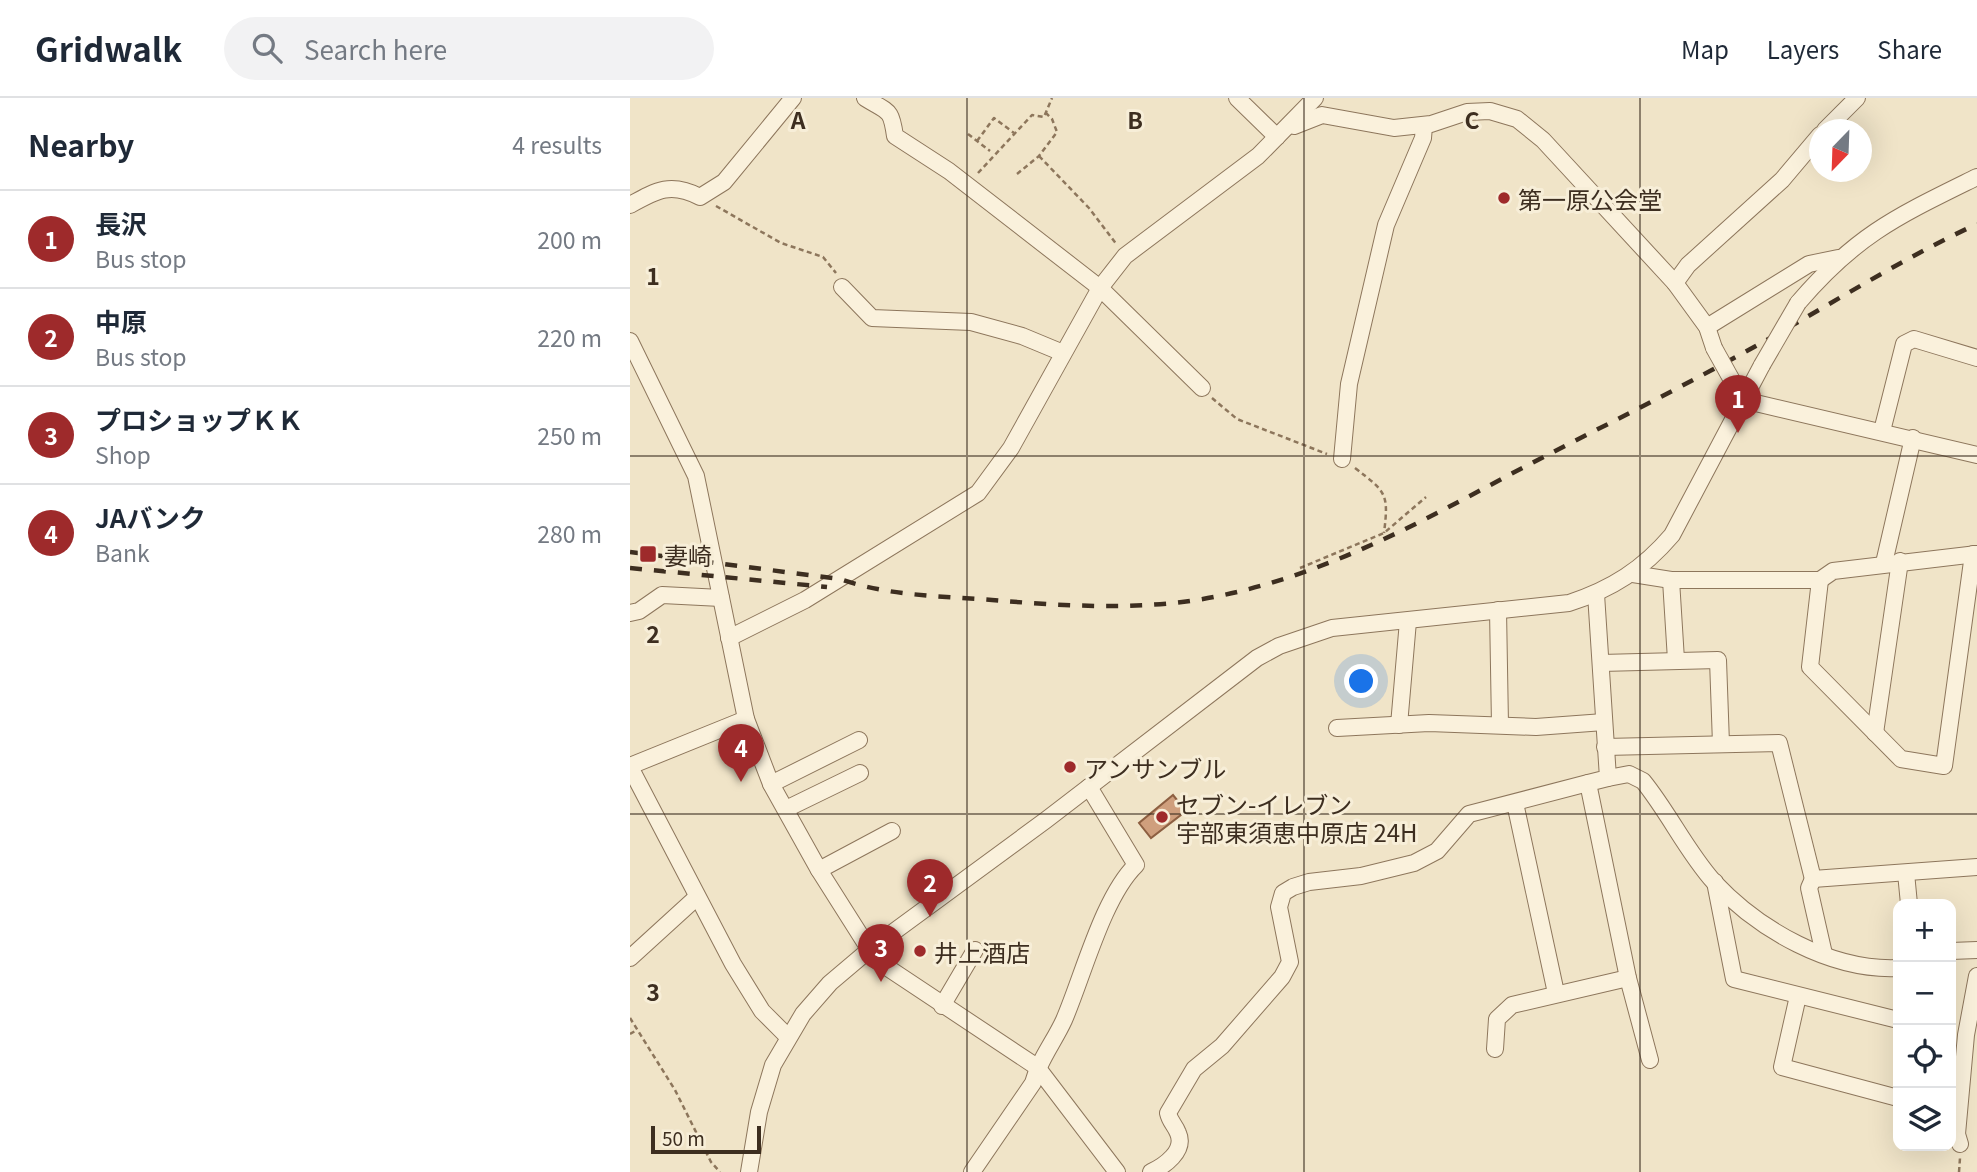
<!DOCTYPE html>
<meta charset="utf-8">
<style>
body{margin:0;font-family:Georgia,"Noto Sans JP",serif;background:#f2f2f3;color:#1f2937}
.controls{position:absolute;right:21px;bottom:21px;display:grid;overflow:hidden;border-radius:14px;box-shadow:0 7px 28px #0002}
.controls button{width:63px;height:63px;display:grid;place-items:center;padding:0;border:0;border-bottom:2px solid #e0e1e3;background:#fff;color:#1f2937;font:35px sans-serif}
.compass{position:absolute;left:1179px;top:21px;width:63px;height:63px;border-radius:50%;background:#fff;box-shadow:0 7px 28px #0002;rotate:203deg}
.scale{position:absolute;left:21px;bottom:18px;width:110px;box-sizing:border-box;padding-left:7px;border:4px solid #3d2e20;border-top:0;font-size:19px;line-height:24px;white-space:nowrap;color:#3d2e20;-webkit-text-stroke:5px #f7eed8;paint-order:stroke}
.you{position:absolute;left:732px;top:584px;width:24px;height:24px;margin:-18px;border:5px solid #fff;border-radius:50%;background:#1a73e8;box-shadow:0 0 0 10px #1a73e833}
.badge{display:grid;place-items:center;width:46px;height:46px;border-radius:50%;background:#9e2a2b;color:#fff;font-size:23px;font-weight:700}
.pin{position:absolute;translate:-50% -58px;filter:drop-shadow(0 2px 4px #0008)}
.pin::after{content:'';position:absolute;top:37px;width:24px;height:21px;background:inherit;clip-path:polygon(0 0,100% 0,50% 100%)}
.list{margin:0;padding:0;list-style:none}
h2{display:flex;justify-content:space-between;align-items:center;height:91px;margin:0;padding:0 28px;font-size:30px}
h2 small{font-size:23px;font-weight:400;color:#747a83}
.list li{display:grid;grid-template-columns:46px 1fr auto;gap:21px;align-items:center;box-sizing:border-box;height:98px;padding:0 28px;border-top:2px solid #e0e1e3}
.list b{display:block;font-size:26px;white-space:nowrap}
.list p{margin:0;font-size:23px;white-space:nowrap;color:#747a83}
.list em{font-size:23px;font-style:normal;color:#747a83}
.icon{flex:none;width:38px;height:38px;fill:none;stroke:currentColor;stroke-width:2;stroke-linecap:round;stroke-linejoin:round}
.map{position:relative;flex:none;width:1347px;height:1074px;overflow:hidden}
header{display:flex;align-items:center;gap:42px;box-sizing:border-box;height:98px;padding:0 35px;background:#fff;border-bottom:2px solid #e0e1e3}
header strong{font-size:33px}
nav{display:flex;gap:38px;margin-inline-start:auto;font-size:24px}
.search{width:490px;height:63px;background:#f2f2f3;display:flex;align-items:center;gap:18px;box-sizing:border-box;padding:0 24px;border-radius:38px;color:#747a83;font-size:26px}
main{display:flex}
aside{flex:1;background:#fff}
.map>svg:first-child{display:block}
</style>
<header>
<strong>Gridwalk</strong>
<div class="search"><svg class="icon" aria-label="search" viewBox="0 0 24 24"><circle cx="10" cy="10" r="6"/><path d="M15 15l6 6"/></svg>Search here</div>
<nav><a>Map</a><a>Layers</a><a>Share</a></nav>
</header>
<main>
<aside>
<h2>Nearby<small>4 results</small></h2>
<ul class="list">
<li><span class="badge">1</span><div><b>長沢</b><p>Bus stop</p></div><em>200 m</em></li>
<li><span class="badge">2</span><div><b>中原</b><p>Bus stop</p></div><em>220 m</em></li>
<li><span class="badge">3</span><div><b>プロショップＫＫ</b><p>Shop</p></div><em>250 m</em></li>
<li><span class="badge">4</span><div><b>JAバンク</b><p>Bank</p></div><em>280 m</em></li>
</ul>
</aside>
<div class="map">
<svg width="1347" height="1074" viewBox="0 0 1347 1074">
<rect width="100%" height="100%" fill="#f0e4c8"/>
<!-- building -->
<polygon fill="#cf9f7d" stroke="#8d5f41" stroke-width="2" points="543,697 556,713 521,740 509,725"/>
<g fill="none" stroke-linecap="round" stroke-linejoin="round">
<defs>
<g id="minor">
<path d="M 235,0 C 259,15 261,10 265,38 L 319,73 L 470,190 L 572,290"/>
<polyline points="607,0 647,39"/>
<polyline points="664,28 692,17 764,30 801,26 837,14 860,13 887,21 913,42 1045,185 1077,229 1084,250"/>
<polyline points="1195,32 1227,0"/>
<path d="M 0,107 C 27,92 41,84 70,99 L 94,84 L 163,0"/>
<polyline points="1045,185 1058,167 1152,82 1190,37"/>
<polyline points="212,189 242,220 341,224 392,238 433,255"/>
<path d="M 1168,205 C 1227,136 1268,118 1347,79"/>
<polyline points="1077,229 1179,166 1208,160"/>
<polyline points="0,243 66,378 116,621 141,686 189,772 246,862 407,969 487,1074"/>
<polyline points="1109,294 1113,302 1347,357"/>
<polyline points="1252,333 1274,246 1284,241 1347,260"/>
<polyline points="712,361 719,286 756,127 793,40 794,28"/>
<polyline points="1254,465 1283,340"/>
<polyline points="1003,476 1041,482 1190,482 1203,473 1347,456"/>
<polyline points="1041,482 1046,562"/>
<polyline points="1190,482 1180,569 1271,661 1314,668 1343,456"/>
<polyline points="966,496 978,680 958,685 998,880 1020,962"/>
<polyline points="868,512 870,627"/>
<polyline points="0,515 9,513 32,497 91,500"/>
<polyline points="99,540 175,502 348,395 381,350 470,190 495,158 628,58 685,0"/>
<polyline points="971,565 1088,562 1091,646"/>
<polyline points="769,627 778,523"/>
<polyline points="707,630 799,625 906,629 974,624"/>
<polyline points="1245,635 1270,463"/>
<polyline points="975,649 1149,645 1183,781 1347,769"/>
<polyline points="0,668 116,621"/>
<polyline points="0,669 103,866 132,913 158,939"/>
<path d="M 978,680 L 999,676 L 1013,683 C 1039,715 1057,754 1084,784 C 1129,832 1201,873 1268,870"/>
<polyline points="141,686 229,642"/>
<polyline points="885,705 926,895"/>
<polyline points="156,711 230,675"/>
<polyline points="189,772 262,733"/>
<polyline points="1276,775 1279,806"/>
<polyline points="1183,781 1179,790 1194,856"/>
<polyline points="1085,784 1104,881 1268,922"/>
<polyline points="1321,853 1347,852"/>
<polyline points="0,860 67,799"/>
<polyline points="1168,898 1152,969 1268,1000"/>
<polyline points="312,908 345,852"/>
<polyline points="865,951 867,921 882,907 998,880"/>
<polyline points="1330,1046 1327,1036 1336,937 1347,878"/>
<path d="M 119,1074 L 129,1014 L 143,967 L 173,916 L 200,885 L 239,852 L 416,722 L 627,560 L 649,548 L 702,530 L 939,505 C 982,491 1013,471 1042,437 L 1132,267"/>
<path d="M 342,1074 L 403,985 C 409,962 424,944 434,922 C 453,878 473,799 506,767 L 459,689"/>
<path d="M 521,1074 C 534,1068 556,1053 548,1035 C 545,1027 540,1024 538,1015 L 564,971 L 592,948 L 652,879 L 660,864 L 649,809 L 653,795 L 663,789 L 679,784 L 731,778 L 784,765 L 807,753 L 839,716 L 958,685"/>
</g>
</defs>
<!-- minor casing -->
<use href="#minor" stroke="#8d765c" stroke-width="18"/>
<!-- path -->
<g stroke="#8d765c" stroke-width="2.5" stroke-dasharray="5 3.5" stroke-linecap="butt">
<polyline points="338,36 360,53"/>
<polyline points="347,43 364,20 384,35"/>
<polyline points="409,58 459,110 487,147"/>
<polyline points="348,75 402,17 414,19 422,0"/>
<polyline points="387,76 409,58 427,34 422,21 416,15"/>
<polyline points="86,108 151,145 193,159 206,175"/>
<polyline points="582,300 607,321 697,356"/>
<path d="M 725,370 C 756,394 759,395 754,435"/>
<polyline points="670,470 754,435 796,399"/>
<polyline points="0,920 45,992 81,1064 90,1074"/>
<polyline points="0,936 7,932"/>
<polyline points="1329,1074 1330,1060"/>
</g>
<!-- minor -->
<use href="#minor" stroke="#faf1dc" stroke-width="16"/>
<!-- rail -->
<g stroke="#3d2e20" stroke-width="4.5" stroke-dasharray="12 12" stroke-linecap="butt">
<path d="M 0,454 L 210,481 C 258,498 310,498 362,502 C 434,508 512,513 584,499 C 691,478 784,428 879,377 C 957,336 1037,297 1115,254 C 1192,212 1267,163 1347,126"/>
<polyline points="0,470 197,489"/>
</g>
<defs>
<g id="minor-bridge">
<polyline points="1084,250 1104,286"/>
<polyline points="1132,267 1168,205"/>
</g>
</defs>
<!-- minor-bridge casing -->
<use href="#minor-bridge" stroke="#8d765c" stroke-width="18" stroke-linecap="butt"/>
<!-- minor-bridge -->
<use href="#minor-bridge" stroke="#faf1dc" stroke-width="16"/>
</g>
<!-- grid -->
<path fill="none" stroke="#3d2e20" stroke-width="2" stroke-opacity="0.55" d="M 337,0 L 337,1074M 674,0 L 674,1074M 1010,0 L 1010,1074M 0,358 L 1347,358M 0,716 L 1347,716"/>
<!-- markers -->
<g fill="#9e2a2b" stroke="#f7eed8" stroke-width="2.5">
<circle cx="874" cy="100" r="7"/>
<rect x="9" y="447" width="18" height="18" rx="3.5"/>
<circle cx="440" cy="669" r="7"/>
<circle cx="532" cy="719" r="7"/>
<circle cx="290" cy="853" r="7"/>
</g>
<g text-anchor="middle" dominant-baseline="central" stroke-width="6" stroke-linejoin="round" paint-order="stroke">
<!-- poi labels -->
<g font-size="24" fill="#3d2e20" stroke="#f7eed8" text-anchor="start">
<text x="888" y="100">第一原公会堂</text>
<text x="34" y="456">妻崎</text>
<text x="454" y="669">アンサンブル</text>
<text x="546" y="705">セブン-イレブン<tspan x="546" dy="28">宇部東須恵中原店 24H</tspan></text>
<text x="304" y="853">井上酒店</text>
</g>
</g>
<g font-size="23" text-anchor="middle" font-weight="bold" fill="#3d2e20" stroke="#f7eed8" stroke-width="6" stroke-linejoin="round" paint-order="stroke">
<text x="168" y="31">A</text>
<text x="505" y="31">B</text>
<text x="842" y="31">C</text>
<text x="23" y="187">1</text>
<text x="23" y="545">2</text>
<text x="23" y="903">3</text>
</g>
</svg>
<div class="controls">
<button>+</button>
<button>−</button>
<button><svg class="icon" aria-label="locate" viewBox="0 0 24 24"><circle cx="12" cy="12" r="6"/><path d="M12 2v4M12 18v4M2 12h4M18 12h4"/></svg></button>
<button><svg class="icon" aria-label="layers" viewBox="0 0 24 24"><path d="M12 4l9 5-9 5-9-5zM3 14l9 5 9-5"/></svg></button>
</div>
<svg class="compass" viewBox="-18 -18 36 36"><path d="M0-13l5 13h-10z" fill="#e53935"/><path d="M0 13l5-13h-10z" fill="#747a83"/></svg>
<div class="scale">50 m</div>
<div class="you"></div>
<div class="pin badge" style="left:1108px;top:335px">1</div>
<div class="pin badge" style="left:300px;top:819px">2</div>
<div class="pin badge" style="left:251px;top:884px">3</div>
<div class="pin badge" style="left:111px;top:684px">4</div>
</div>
</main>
